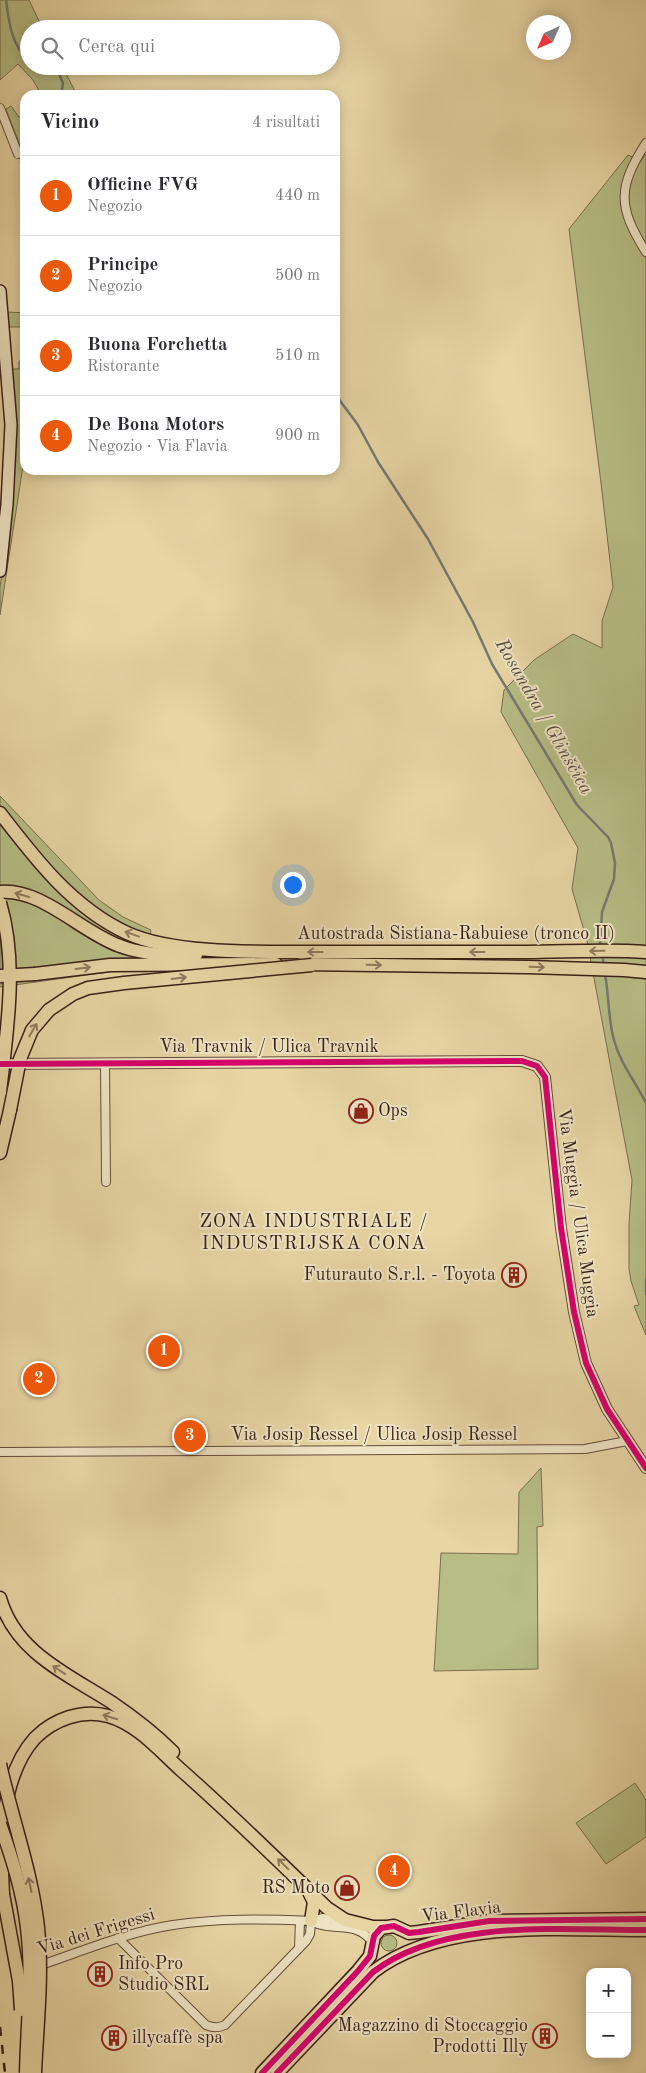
<!DOCTYPE html>
<html lang="it">
<meta charset="utf-8">
<style>
body{margin:0;font-family:"Old Standard TT",serif;background:#f2f2f3;color:#2b2b33}
.controls{position:absolute;right:15px;bottom:15px;display:grid;overflow:hidden;border-radius:10px;box-shadow:0 2px 12px #0003}
.controls button{width:45px;height:45px;display:grid;place-items:center;padding:0;border:0;border-bottom:1px solid #e1e1e2;background:#fff;color:#2b2b33;font:25px sans-serif}
.compass{position:absolute;left:526px;top:15px;width:45px;height:45px;border-radius:50%;background:#fff;box-shadow:0 2px 12px #0003;rotate:225deg}
.you{position:absolute;left:292px;top:884px;width:18px;height:18px;margin:-12px;border:4px solid #fff;border-radius:50%;background:#1a73e8;box-shadow:0 0 0 8px #1a73e833}
.badge{display:grid;place-items:center;width:32px;height:32px;border-radius:50%;background:#ea580c;color:#fff;font-size:16px;font-weight:700}
.pin{position:absolute;translate:-50% -50%;border:2px solid #fff;box-shadow:0 1px 5px #0006}
.list{margin:0;padding:0;list-style:none}
h2{display:flex;justify-content:space-between;align-items:center;height:65px;margin:0;padding:0 20px;font-size:21px}
h2 small{font-size:16px;font-weight:400;color:#7c7c81}
.list li{display:grid;grid-template-columns:32px 1fr auto;gap:15px;align-items:center;box-sizing:border-box;height:80px;padding:0 20px;border-top:1px solid #e1e1e2}
.list b{display:block;font-size:19px;white-space:nowrap}
.list p{margin:0;font-size:16px;white-space:nowrap;color:#7c7c81}
.list em{font-size:16px;font-style:normal;color:#7c7c81}
.icon{flex:none;width:28px;height:28px;fill:none;stroke:currentColor;stroke-width:2;stroke-linecap:round;stroke-linejoin:round}
.map{position:relative;flex:none;width:646px;height:2073px;overflow:hidden}
.search{position:absolute;background:#fff;box-shadow:0 2px 12px #0003;left:20px;top:20px;width:320px;height:55px;display:flex;align-items:center;gap:12px;box-sizing:border-box;padding:0 18px;border-radius:28px;color:#7c7c81;font-size:19px}
.panel{position:absolute;background:#fff;box-shadow:0 2px 12px #0003;left:20px;top:90px;width:320px;height:385px;border-radius:15px}
.map>svg:first-child{display:block}
</style>
<div class="map">
<svg width="646" height="2073" viewBox="0 0 646 2073">
<rect width="100%" height="100%" fill="#e7d5a4"/>
<filter id="stains"><feTurbulence type="fractalNoise" baseFrequency=".004" numOctaves="4"/><feColorMatrix values="0 0 0 0 .2 0 0 0 0 .09 0 0 0 0 .02 0 0 0 .5 -.17"/></filter>
<radialGradient id="worn" r=".72"><stop offset=".6" stop-color="#630" stop-opacity="0"/><stop offset="1" stop-color="#630" stop-opacity=".3"/></radialGradient>
<!-- green -->
<g fill="#b7bd85" stroke="#786e4e">
<polygon points="0,0 29,0 43,29 29,29 29,66 62,66 77,95 42,95 32,79 18,64 0,80"/>
<polygon points="11,106 19,117 25,117 25,180 20,162 24,156 6,109"/>
<polygon points="646,154 646,1335 634,1306 639,1305 631,1281 629,1269 629,1224 632,1180 587,941 572,889 578,848 501,712 504,690 534,660 573,634 602,648 602,621 613,587 601,483 569,229 628,155 641,161"/>
<polygon points="8,312 25,313 25,337 23,327 8,327"/>
<polygon points="25,360 25,453 0,615 0,587 12,505 11,369 19,369 19,361"/>
<polygon points="0,796 99,900 123,917 151,930 144,967 0,987"/>
<polygon points="541,1468 543,1526 537,1527 538,1669 434,1671 441,1553 518,1554 519,1492"/>
<polygon points="635,1783 646,1800 646,1837 606,1864 576,1823"/>
<circle cx="389" cy="1943" r="8"/>
</g>
<g fill="none" stroke-linecap="round" stroke-linejoin="round">
<!-- stream -->
<g stroke="#757974" stroke-width="2.5">
<path d="M 6,0 C 9,22 11,45 29,60"/>
<polyline points="39,66 58,72 63,83 61,95"/>
<polyline points="335,394 358,425 378,462 428,539 473,622 492,664 577,805 608,837 611,843 615,863 614,879 602,912 600,946"/>
<polyline points="602,954 604,966"/>
<path d="M 605,974 C 609,995 608,1019 614,1040 C 620,1063 635,1081 646,1103"/>
<polyline points="646,1279 646,1294"/>
</g>
<defs>
<g id="minor">
<polyline points="0,108 18,154"/>
<path d="M 646,143 C 618,187 617,206 646,252"/>
<polyline points="105,1063 106,1182"/>
<polyline points="0,1452 585,1449 627,1441"/>
<path d="M 311,1921 C 333,1933 356,1919 373,1943"/>
<path d="M 118,1938 L 206,2025 C 214,2028 218,2028 225,2025 L 306,1941 L 310,1934 L 311,1921"/>
<polyline points="299,1948 300,1921"/>
<path d="M 38,1966 C 83,1951 127,1932 173,1925 C 218,1918 266,1919 311,1921 L 323,1918 L 342,1920"/>
</g>
<polyline id="tertiary" points="0,1064 522,1061 537,1066 545,1077 561,1228 574,1312 586,1363 607,1409 646,1468"/>
<polyline id="secondary" points="0,291 11,425 7,504 0,571"/>
<g id="primary">
<polyline points="345,1920 373,1927 384,1927"/>
<polyline points="262,2073 358,1971 370,1956 374,1936 381,1928 394,1926 409,1933 419,1932 489,1921 646,1919"/>
<path d="M 277,2073 L 373,1972 C 443,1918 561,1930 646,1930"/>
</g>
<g id="trunk">
<path d="M 0,813 C 36,860 73,908 127,933 C 173,954 256,952 307,952 C 379,952 452,952 525,952 C 565,952 606,949 646,952"/>
<path d="M 0,892 C 42,888 82,933 120,946 C 144,955 170,956 196,955"/>
<polyline points="301,964 528,967 624,970 646,972"/>
<polyline points="35,974 110,965 276,964"/>
<polyline points="0,1153 10,1110"/>
<path d="M 0,1598 C 15,1652 67,1674 111,1702 C 133,1717 154,1733 173,1752"/>
<polyline points="309,1892 314,1902 311,1921"/>
<path d="M 3,1894 C 0,1844 0,1777 35,1738 C 54,1719 82,1709 108,1716 C 137,1724 159,1750 181,1770 C 231,1814 279,1861 327,1908 L 345,1920"/>
</g>
</defs>
<!-- minor casing -->
<use href="#minor" stroke="#644c3a" stroke-width="10"/>
<!-- tertiary casing -->
<use href="#tertiary" stroke="#644c3a" stroke-width="12"/>
<!-- secondary casing -->
<use href="#secondary" stroke="#391f16" stroke-width="14"/>
<!-- primary casing -->
<use href="#primary" stroke="#391f16" stroke-width="15"/>
<!-- trunk casing -->
<use href="#trunk" stroke="#391f16" stroke-width="15"/>
<!-- minor -->
<use href="#minor" stroke="#efe4c4" stroke-width="8"/>
<!-- tertiary -->
<use href="#tertiary" stroke="#efe4c4" stroke-width="10"/>
<!-- secondary -->
<use href="#secondary" stroke="#efe4c4" stroke-width="11"/>
<!-- primary -->
<use href="#primary" stroke="#e7d5a4" stroke-width="12"/>
<!-- trunk -->
<use href="#trunk" stroke="#e7d5a4" stroke-width="12"/>
<!-- rail -->
<polyline stroke="#391f16" stroke-width="2.5" stroke-dasharray="9 9" stroke-linecap="butt" points="0,2027 5,2073"/>
<defs>
<g id="trunk-bridge">
<path d="M 0,903 C 18,963 7,1030 0,1092"/>
<polyline points="0,976 35,974"/>
<polyline points="10,1110 20,1059 32,1030 49,1010 73,994 88,988 124,983 312,965"/>
<path d="M 0,1764 C 12,1819 32,1872 38,1928 C 43,1976 37,2025 35,2073"/>
<path d="M 0,1824 C 12,1858 23,1892 27,1928 C 33,1976 27,2025 26,2073"/>
<polyline points="3,1894 19,1981 21,2010"/>
</g>
</defs>
<!-- trunk-bridge casing -->
<use href="#trunk-bridge" stroke="#391f16" stroke-width="15" stroke-linecap="butt"/>
<!-- trunk-bridge -->
<use href="#trunk-bridge" stroke="#e7d5a4" stroke-width="12"/>
<defs>
<g id="cycleway">
<polyline points="0,1064 522,1061 537,1066 545,1077 561,1228 574,1312 586,1363 607,1409 646,1468"/>
<polyline points="262,2073 358,1971 370,1956 374,1936 381,1928 394,1926 409,1933 419,1932 489,1921 646,1919"/>
<path d="M 277,2073 L 373,1972 C 443,1918 561,1930 646,1930"/>
</g>
</defs>
<!-- cycleway casing -->
<use href="#cycleway" stroke="#efe4c4" stroke-width="9"/>
<!-- cycleway -->
<use href="#cycleway" stroke="#d6006c" stroke-width="6"/>
</g>
<!-- one-way arrows -->
<defs><path id="oneway-shaft" d="M-6 0H5M1.5-3L5.5 0L1.5 3" fill="none" stroke-width="1.6" stroke-linecap="round" stroke-linejoin="round" transform="scale(1.25)"/></defs>
<g stroke="#907a5d">
<use href="#oneway-shaft" transform="translate(22 895) rotate(-164)"/>
<use href="#oneway-shaft" transform="translate(132 934) rotate(-160)"/>
<use href="#oneway-shaft" transform="translate(597 951) rotate(179)"/>
<use href="#oneway-shaft" transform="translate(315 952) rotate(-180)"/>
<use href="#oneway-shaft" transform="translate(477 952) rotate(-180)"/>
<use href="#oneway-shaft" transform="translate(374 965) rotate(1)"/>
<use href="#oneway-shaft" transform="translate(537 967) rotate(2)"/>
<use href="#oneway-shaft" transform="translate(83 968) rotate(-7)"/>
<use href="#oneway-shaft" transform="translate(179 978) rotate(-7)"/>
<use href="#oneway-shaft" transform="translate(33 1030) rotate(-60)"/>
<use href="#oneway-shaft" transform="translate(59 1670) rotate(-146)"/>
<use href="#oneway-shaft" transform="translate(110 1717) rotate(-163)"/>
<use href="#oneway-shaft" transform="translate(283 1864) rotate(-135)"/>
<use href="#oneway-shaft" transform="translate(30 1885) rotate(-102)"/>
</g>
<!-- icons -->
<defs>
<symbol id="shop-ring" viewBox="-11 -11 22 22"><circle r="9.5" fill="#efe4c4" stroke="#8f2418" stroke-width="1.5"/><path d="M-5-2.5h2.3a2.7 3.5 0 0 1 5.4 0H5L5.5 6h-11ZM-1.5-2.5h3a1.5 2.3 0 0 0-3 0Z" fill="#8f2418"/></symbol>
<symbol id="building-ring" viewBox="-11 -11 22 22"><circle r="9.5" fill="#efe4c4" stroke="#8f2418" stroke-width="1.5"/><path d="M-4-6H4V6H1V3H-1V6H-4ZM-2.5-4.3h1.7v1.8h-1.7ZM.8-4.3h1.7v1.8H.8ZM-2.5-1h1.7V.8h-1.7ZM.8-1h1.7V.8H.8Z" fill="#8f2418"/></symbol>
</defs>
<g fill-rule="evenodd">
<use href="#shop-ring" x="347" y="1097" width="28" height="28"/>
<use href="#building-ring" x="500" y="1261" width="28" height="28"/>
<use href="#shop-ring" x="333" y="1874" width="28" height="28"/>
<use href="#building-ring" x="86" y="1960" width="28" height="28"/>
<use href="#building-ring" x="531" y="2022" width="28" height="28"/>
<use href="#building-ring" x="100" y="2024" width="28" height="28"/>
</g>
<g text-anchor="middle" dominant-baseline="central" stroke-width="4" stroke-linejoin="round" paint-order="stroke">
<!-- street labels -->
<g font-size="18" fill="#391f16" stroke="#efe4c4">
<text x="456" y="934">Autostrada Sistiana-Rabuiese (tronco II)</text>
<text x="269" y="1047">Via Travnik / Ulica Travnik</text>
<text transform="translate(578 1213) rotate(82)">Via Muggia / Ulica Muggia</text>
<text x="374" y="1435">Via Josip Ressel / Ulica Josip Ressel</text>
<text transform="translate(461 1912) rotate(-7)">Via Flavia</text>
<text transform="translate(96 1932) rotate(-17)">Via dei Frigessi</text>
</g>
<!-- poi labels -->
<g font-size="18" fill="#391f16" stroke="#efe4c4" text-anchor="start">
<text x="378" y="1111">Ops</text>
<text x="496" y="1275" text-anchor="end">Futurauto S.r.l. - Toyota</text>
<text x="330" y="1888" text-anchor="end">RS Moto</text>
<text x="118" y="1964">Info Pro<tspan x="118" dy="21">Studio SRL</tspan></text>
<text x="528" y="2026" text-anchor="end">Magazzino di Stoccaggio<tspan x="528" dy="21">Prodotti Illy</tspan></text>
<text x="132" y="2038">illycaffè spa</text>
</g>
<!-- water labels -->
<g font-size="19" font-style="italic" fill="#574c45" stroke="#efe4c4">
<text transform="translate(543 717) rotate(60)">Rosandra / Glinščica</text>
</g>
<!-- neighbourhood labels -->
<g font-size="19" letter-spacing="1" fill="#391f16" stroke="#efe4c4">
<text x="314" y="1222">ZONA INDUSTRIALE /<tspan x="314" dy="22">INDUSTRIJSKA CONA</tspan></text>
</g>
</g>
<rect width="100%" height="100%" filter="url(#stains)"/>
<rect width="100%" height="100%" fill="url(#worn)"/>
</svg>
<div class="controls">
<button>+</button>
<button>−</button>
</div>
<svg class="compass" viewBox="-18 -18 36 36"><path d="M0-13l5 13h-10z" fill="#e53935"/><path d="M0 13l5-13h-10z" fill="#7c7c81"/></svg>
<div class="you"></div>
<div class="pin badge" style="left:164px;top:1351px">1</div>
<div class="pin badge" style="left:39px;top:1379px">2</div>
<div class="pin badge" style="left:190px;top:1436px">3</div>
<div class="pin badge" style="left:394px;top:1871px">4</div>
<div class="search"><svg class="icon" aria-label="search" viewBox="0 0 24 24"><circle cx="10" cy="10" r="6"/><path d="M15 15l6 6"/></svg>Cerca qui</div>
<section class="panel">
<h2>Vicino<small>4 risultati</small></h2>
<ul class="list">
<li><span class="badge">1</span><div><b>Officine FVG</b><p>Negozio</p></div><em>440 m</em></li>
<li><span class="badge">2</span><div><b>Principe</b><p>Negozio</p></div><em>500 m</em></li>
<li><span class="badge">3</span><div><b>Buona Forchetta</b><p>Ristorante</p></div><em>510 m</em></li>
<li><span class="badge">4</span><div><b>De Bona Motors</b><p>Negozio · Via Flavia</p></div><em>900 m</em></li>
</ul>
</section>
</div>
